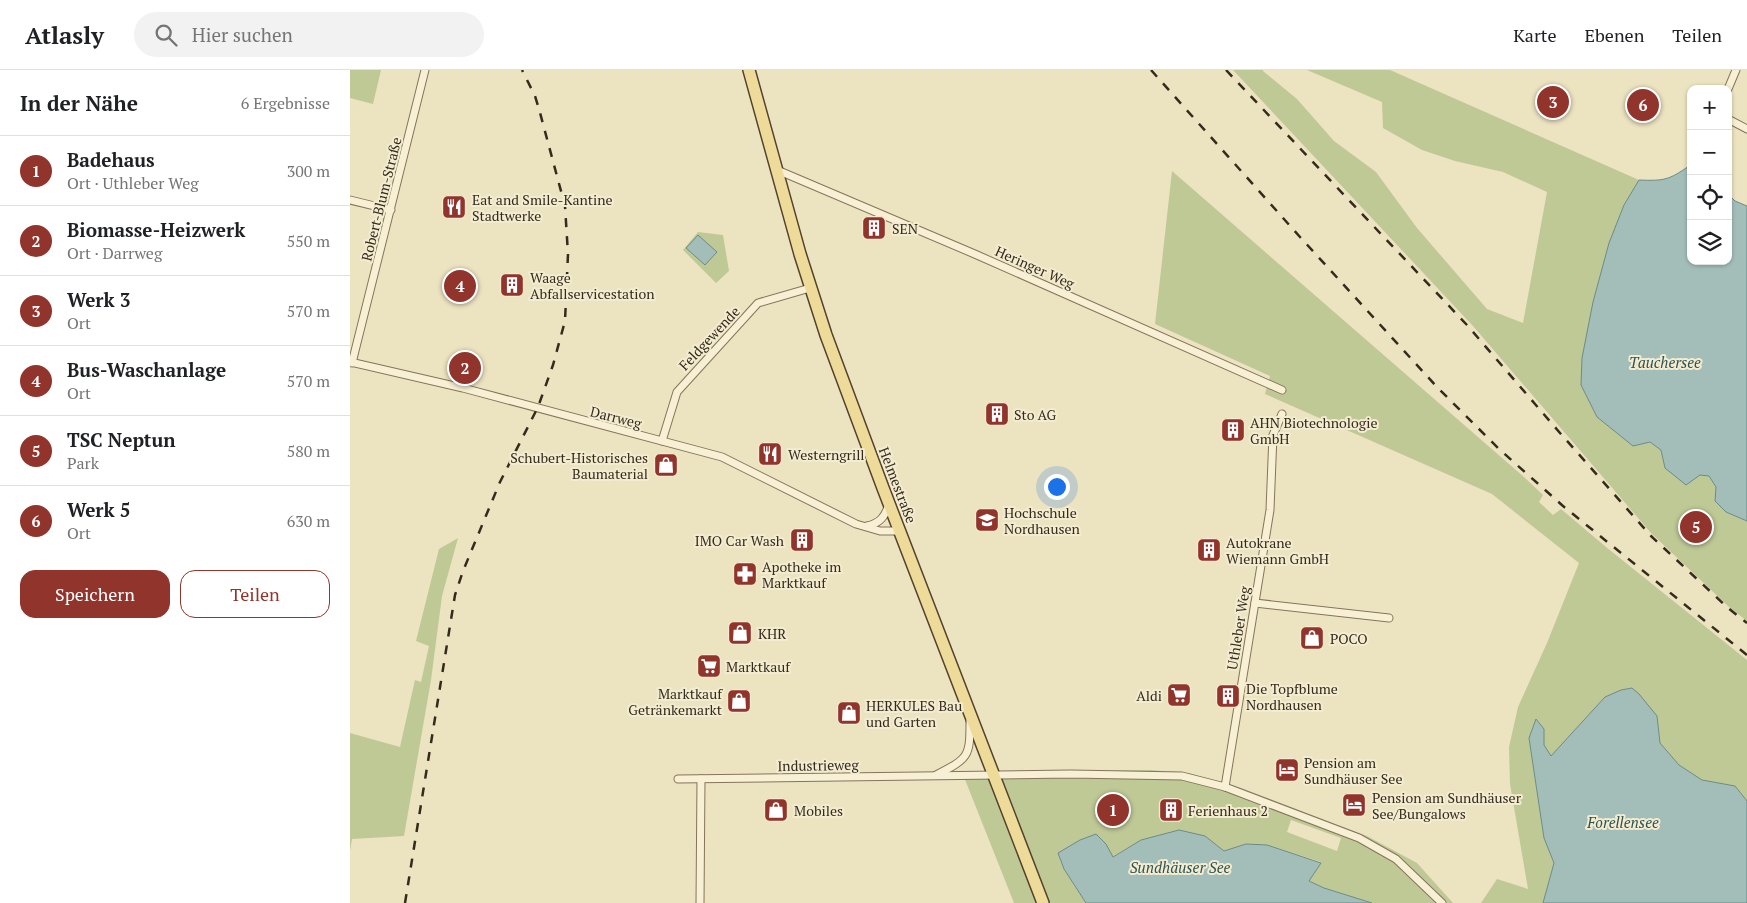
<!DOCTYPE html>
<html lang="de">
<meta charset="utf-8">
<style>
body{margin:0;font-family:"PT Serif",serif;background:#f2f2f2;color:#202124}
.controls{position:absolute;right:15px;top:15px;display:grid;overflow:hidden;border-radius:10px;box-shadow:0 1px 4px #0004}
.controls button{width:45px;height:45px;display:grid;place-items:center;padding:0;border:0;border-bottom:1px solid #e0e0e0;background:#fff;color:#202124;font:25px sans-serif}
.you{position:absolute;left:706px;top:416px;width:18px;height:18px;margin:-12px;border:4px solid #fff;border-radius:50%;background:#1a73e8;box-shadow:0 0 0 8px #1a73e833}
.badge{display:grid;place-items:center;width:32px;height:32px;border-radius:50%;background:#91342c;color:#fff;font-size:16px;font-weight:700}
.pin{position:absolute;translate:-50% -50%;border:2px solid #fff;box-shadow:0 1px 5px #0006}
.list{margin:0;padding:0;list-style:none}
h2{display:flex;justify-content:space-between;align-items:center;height:65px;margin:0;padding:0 20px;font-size:21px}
h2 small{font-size:16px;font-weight:400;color:#757577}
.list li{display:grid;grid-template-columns:32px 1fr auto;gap:15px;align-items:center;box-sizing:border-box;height:70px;padding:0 20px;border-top:1px solid #e0e0e0}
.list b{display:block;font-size:19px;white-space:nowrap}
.list p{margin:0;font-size:16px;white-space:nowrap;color:#757577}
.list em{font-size:16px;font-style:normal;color:#757577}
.actions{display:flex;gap:10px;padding:15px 20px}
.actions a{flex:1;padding:11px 0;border:1px solid #91342c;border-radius:15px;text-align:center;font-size:18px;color:#91342c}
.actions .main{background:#91342c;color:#fff}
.icon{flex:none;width:28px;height:28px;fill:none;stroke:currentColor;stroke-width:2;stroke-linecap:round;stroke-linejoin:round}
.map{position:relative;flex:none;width:1397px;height:833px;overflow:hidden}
header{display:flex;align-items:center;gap:30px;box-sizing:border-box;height:70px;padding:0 25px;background:#fff;border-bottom:1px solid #e0e0e0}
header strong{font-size:24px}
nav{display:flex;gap:28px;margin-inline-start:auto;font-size:18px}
.search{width:350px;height:45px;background:#f2f2f2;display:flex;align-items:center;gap:12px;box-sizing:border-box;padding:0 18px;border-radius:28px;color:#757577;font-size:19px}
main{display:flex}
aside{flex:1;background:#fff}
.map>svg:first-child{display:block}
</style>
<header>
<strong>Atlasly</strong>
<div class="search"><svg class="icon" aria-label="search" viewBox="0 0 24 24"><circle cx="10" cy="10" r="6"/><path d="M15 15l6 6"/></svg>Hier suchen</div>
<nav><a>Karte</a><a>Ebenen</a><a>Teilen</a></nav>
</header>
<main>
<aside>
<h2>In der Nähe<small>6 Ergebnisse</small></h2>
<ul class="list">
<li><span class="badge">1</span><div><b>Badehaus</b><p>Ort · Uthleber Weg</p></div><em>300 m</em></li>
<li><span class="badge">2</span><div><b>Biomasse-Heizwerk</b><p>Ort · Darrweg</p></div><em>550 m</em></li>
<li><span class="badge">3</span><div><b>Werk 3</b><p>Ort</p></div><em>570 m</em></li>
<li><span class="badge">4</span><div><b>Bus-Waschanlage</b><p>Ort</p></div><em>570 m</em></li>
<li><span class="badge">5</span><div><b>TSC Neptun</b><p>Park</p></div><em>580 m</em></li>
<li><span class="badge">6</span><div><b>Werk 5</b><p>Ort</p></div><em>630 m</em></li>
</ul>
<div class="actions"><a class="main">Speichern</a><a>Teilen</a></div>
</aside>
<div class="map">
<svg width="1397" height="833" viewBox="0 0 1397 833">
<rect width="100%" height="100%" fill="#ece3c1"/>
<!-- green -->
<g fill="#bfc996" fill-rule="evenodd">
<polygon points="0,0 31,0 23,34 0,28"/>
<polygon points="883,0 913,0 913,1 947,29 984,71 1026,102 1067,158 1137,239 1173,253 1197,122 1153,102 1105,91 1072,80 1033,58 1032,32 957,0 1040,0 1289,110 1274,135 1248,347 1283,376 1300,372 1311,380 1315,398 1359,406 1366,417 1376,442 1397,451 1397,551 1379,537 1301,463 1123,256"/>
<polygon points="822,101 1174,407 1193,425 1189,432 1203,445 1211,439 1256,477 1397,590 1397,731 1385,716 1352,710 1329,695 1310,673 1307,646 1255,627 1201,687 1194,675 1194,659 1186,649 1179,669 1194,768 1204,793 1193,833 1131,833 1147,809 1178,819 1160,714 1159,677 1168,637 1197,573 1229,493 1142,424 915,324 920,306 805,254"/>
<polygon points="348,162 373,165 379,201 366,213 333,180"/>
<polygon points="108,468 92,526 81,610 54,766 2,769 0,781 0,663 50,677 65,610 71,612 79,576 66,571 89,479"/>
<path d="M 800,700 L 839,703 L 891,718 L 1017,766 L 1067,793 L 1103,833 L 1022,833 L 974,818 L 959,811 L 971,792 L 917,775 L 896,774 L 874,781 L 855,766 L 791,770 L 762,787 L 756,774 L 708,783 L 714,799 L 736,833 L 664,833 L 612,702 ZM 941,750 L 991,768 L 987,781 L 937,762 Z"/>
</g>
<!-- water -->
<g fill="#a3beb9" stroke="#6b8c86">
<path d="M 1339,96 L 1341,96 L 1341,191 L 1378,191 L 1378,124 L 1385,131 L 1397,136 L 1397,451 L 1376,442 L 1365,431 L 1366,417 L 1359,406 L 1350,405 L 1336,415 L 1315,398 L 1311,380 L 1300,372 L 1283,376 L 1247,347 L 1231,315 L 1232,288 L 1243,232 L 1259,173 L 1274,135 L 1289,110 C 1314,111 1319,110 1339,96 Z"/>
<polygon points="348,165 367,182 355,195 336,178"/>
<polygon points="1282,618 1289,624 1307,646 1310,673 1329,695 1352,710 1385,716 1397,731 1397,833 1193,833 1204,793 1194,768 1179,668 1186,649 1194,659 1194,675 1201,686 1255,627 1271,620"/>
<polygon points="829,760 855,766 874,781 896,774 917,775 971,793 959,811 974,818 1022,833 736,833 714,799 708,783 730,770 746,764 756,774 763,787 791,770"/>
</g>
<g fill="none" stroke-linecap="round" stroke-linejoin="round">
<defs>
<g id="minor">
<polyline points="1378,19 1386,0"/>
<polyline points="1378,49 1397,59"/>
<polyline points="427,100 627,185 932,320"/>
<polyline points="0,130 41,140"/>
<polyline points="0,292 113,318 372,387 506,454 530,461 550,461"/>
<polyline points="2,293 75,0"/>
<polyline points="312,371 327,322 408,233 460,218"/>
<path d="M 517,456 C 530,453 535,447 539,434"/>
<polyline points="905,533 1039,548"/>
<path d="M 586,705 C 619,688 620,687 620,651"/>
<polyline points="328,709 721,704 832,706 875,717 1009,768 1046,789 1092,833"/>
<polyline points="875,717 920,440 923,365 932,344"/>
<polyline points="350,833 351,709"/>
</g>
<polyline id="primary" points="399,0 450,184 476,265 533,418 693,833"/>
</defs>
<!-- minor casing -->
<use href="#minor" stroke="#857459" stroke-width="9"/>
<!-- primary casing -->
<use href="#primary" stroke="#52422e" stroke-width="14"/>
<!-- minor -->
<use href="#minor" stroke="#f7f0d4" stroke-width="7"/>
<!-- primary -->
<use href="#primary" stroke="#eedb99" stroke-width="11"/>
<!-- rail -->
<g stroke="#352b1d" stroke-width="2.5" stroke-dasharray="9 9" stroke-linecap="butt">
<polyline points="801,0 950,167 1087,317 1148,378 1213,436 1397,585"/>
<polyline points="876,0 1117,255 1210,363 1301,466 1378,538 1397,553"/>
<polyline points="55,833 105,525 113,501 150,412 188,337 203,295 215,251 218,184 215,136 189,39 185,26 172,0"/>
</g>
</g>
<!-- icons -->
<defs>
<symbol id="restaurant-square" viewBox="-11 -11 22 22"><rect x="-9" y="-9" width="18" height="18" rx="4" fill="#91342c" stroke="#f4ecd0"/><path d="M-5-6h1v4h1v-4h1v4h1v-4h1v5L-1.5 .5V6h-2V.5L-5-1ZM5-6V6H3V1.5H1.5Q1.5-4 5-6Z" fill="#fff"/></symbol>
<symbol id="building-square" viewBox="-11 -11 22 22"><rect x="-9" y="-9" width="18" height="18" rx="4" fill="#91342c" stroke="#f4ecd0"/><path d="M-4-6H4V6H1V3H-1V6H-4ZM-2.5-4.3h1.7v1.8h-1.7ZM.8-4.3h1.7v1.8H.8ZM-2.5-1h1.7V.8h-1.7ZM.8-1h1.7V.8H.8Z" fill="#fff"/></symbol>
<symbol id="shop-square" viewBox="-11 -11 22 22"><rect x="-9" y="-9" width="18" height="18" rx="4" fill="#91342c" stroke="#f4ecd0"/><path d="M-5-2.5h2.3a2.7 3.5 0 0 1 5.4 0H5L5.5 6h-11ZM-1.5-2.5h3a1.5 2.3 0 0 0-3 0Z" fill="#fff"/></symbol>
<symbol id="university-square" viewBox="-11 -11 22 22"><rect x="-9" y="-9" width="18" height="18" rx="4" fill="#91342c" stroke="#f4ecd0"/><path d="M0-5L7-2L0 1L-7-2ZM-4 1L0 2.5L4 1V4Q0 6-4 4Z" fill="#fff"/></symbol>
<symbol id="pharmacy-square" viewBox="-11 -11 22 22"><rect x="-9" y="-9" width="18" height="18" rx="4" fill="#91342c" stroke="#f4ecd0"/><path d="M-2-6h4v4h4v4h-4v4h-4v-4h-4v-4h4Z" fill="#fff"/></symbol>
<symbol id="supermarket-square" viewBox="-11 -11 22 22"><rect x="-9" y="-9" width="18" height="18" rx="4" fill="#91342c" stroke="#f4ecd0"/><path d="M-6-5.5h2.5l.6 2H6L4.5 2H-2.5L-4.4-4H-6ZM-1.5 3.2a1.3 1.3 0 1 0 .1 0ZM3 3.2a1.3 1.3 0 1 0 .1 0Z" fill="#fff"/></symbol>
<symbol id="hotel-square" viewBox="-11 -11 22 22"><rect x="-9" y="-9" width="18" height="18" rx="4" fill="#91342c" stroke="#f4ecd0"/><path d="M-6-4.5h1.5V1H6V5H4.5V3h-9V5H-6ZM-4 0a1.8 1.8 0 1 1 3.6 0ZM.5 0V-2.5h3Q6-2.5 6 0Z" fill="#fff"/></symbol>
</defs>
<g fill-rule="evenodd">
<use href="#restaurant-square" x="90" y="123" width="28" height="28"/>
<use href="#building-square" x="510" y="144" width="28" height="28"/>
<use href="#building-square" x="148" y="201" width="28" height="28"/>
<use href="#building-square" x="633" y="330" width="28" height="28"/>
<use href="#building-square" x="869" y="346" width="28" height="28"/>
<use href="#restaurant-square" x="406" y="370" width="28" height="28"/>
<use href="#shop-square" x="302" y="381" width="28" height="28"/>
<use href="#university-square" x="623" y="436" width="28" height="28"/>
<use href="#building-square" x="438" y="456" width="28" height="28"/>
<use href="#building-square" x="845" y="466" width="28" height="28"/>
<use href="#pharmacy-square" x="381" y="490" width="28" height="28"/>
<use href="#shop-square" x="376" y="549" width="28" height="28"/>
<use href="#shop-square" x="948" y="554" width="28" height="28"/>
<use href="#supermarket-square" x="345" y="582" width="28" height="28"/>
<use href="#supermarket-square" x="815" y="611" width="28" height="28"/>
<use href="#building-square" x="864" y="612" width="28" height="28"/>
<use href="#shop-square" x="375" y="617" width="28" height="28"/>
<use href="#shop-square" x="485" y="629" width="28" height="28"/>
<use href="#hotel-square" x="923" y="686" width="28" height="28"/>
<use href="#hotel-square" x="990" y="721" width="28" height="28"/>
<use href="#shop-square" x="412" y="726" width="28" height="28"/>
<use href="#building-square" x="807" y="726" width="28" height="28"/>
</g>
<g text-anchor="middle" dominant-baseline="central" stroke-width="4" stroke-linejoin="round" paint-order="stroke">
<!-- street labels -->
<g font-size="14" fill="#352b1d" stroke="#f4ecd0">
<text transform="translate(31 129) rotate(-76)">Robert-Blum-Straße</text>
<text transform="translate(685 197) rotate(24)">Heringer Weg</text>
<text transform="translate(359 268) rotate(-47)">Feldgewende</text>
<text transform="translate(266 347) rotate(14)">Darrweg</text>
<text transform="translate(548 415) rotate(69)">Helmestraße</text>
<text transform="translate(888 558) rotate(-81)">Uthleber Weg</text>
<text transform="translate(468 695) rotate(-1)">Industrieweg</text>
</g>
<!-- poi labels -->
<g font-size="14" fill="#352b1d" stroke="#f4ecd0" text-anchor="start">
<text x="122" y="129">Eat and Smile-Kantine<tspan x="122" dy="16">Stadtwerke</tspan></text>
<text x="542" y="158">SEN</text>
<text x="180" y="207">Waage<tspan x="180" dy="16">Abfallservicestation</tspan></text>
<text x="664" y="344">Sto AG</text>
<text x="900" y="352">AHN Biotechnologie<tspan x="900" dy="16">GmbH</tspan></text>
<text x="438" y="384">Westerngrill</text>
<text x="298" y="387" text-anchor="end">Schubert-Historisches<tspan x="298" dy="16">Baumaterial</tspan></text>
<text x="654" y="442">Hochschule<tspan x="654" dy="16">Nordhausen</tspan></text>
<text x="434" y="470" text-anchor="end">IMO Car Wash</text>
<text x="876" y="472">Autokrane<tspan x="876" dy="16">Wiemann GmbH</tspan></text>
<text x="412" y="496">Apotheke im<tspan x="412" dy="16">Marktkauf</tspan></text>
<text x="408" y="563">KHR</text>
<text x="980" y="568">POCO</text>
<text x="376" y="596">Marktkauf</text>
<text x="896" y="618">Die Topfblume<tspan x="896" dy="16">Nordhausen</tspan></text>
<text x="372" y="623" text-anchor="end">Marktkauf<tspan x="372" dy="16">Getränkemarkt</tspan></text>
<text x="812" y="625" text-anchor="end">Aldi</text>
<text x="516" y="635">HERKULES Bau<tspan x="516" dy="16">und Garten</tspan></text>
<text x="954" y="692">Pension am<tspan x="954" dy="16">Sundhäuser See</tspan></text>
<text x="1022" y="727">Pension am Sundhäuser<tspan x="1022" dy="16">See/Bungalows</tspan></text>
<text x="444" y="740">Mobiles</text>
<text x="838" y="740">Ferienhaus 2</text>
</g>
<!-- water labels -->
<g font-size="15" font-style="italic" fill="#2d5354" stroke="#f4ecd0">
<text x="1315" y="292">Tauchersee</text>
<text x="1273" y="752">Forellensee</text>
<text x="830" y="797">Sundhäuser See</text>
</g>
</g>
</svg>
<div class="controls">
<button>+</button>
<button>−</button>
<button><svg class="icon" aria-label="locate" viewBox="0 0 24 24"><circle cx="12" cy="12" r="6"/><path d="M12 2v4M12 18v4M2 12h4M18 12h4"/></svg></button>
<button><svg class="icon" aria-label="layers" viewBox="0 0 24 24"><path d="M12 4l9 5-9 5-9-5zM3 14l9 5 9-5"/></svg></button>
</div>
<div class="you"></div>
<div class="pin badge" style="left:763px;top:740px">1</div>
<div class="pin badge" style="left:115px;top:298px">2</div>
<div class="pin badge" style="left:1203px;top:32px">3</div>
<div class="pin badge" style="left:110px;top:216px">4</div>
<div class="pin badge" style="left:1346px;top:457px">5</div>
<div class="pin badge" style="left:1293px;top:35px">6</div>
</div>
</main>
